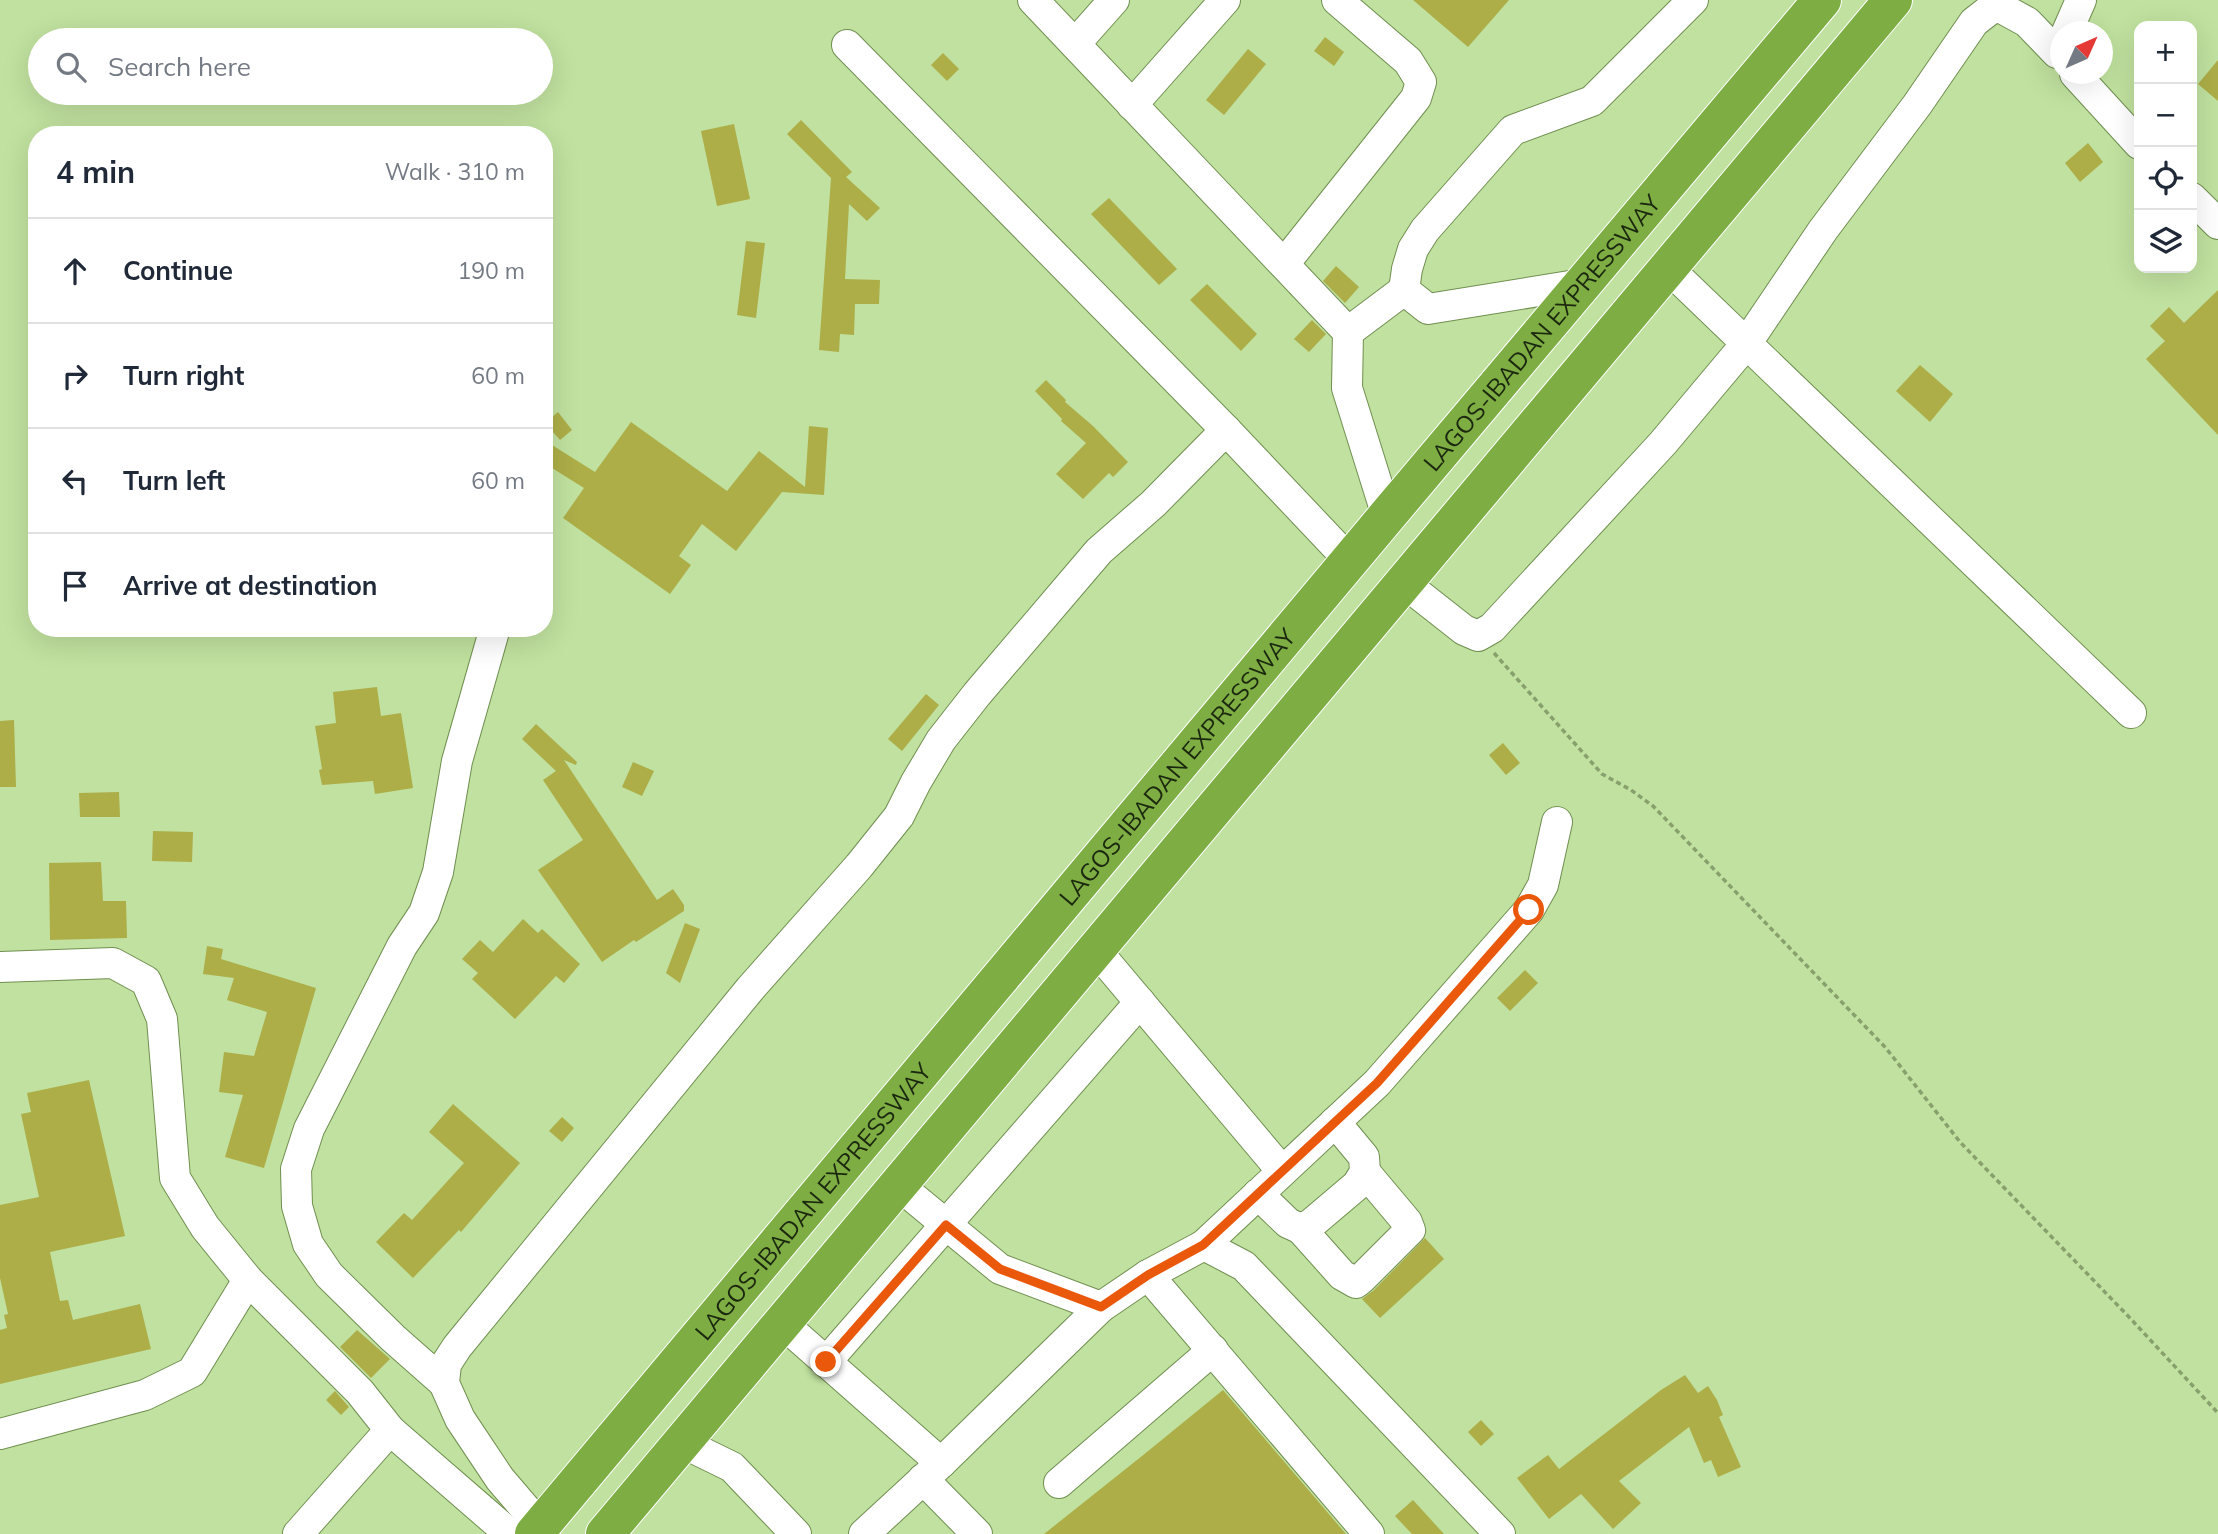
<!DOCTYPE html>
<meta charset="utf-8">
<style>
body{margin:0;font-family:Mulish,sans-serif;background:#f2f2f3;color:#1f2937}
.controls{position:absolute;right:21px;top:21px;display:grid;overflow:hidden;border-radius:14px;box-shadow:0 7px 28px #0002}
.controls button{width:63px;height:63px;display:grid;place-items:center;padding:0;border:0;border-bottom:2px solid #e0e1e3;background:#fff;color:#1f2937;font:35px sans-serif}
.compass{position:absolute;left:2050px;top:21px;width:63px;height:63px;border-radius:50%;background:#fff;box-shadow:0 7px 28px #0002;rotate:45deg}
.stop{position:absolute;width:21px;height:21px;margin:-16px;border:5px solid #ea580c;border-radius:50%;background:#fff}
.stop.end{background:#ea580c;border-color:#fff;box-shadow:0 2px 7px #0008}
.list{margin:0;padding:0;list-style:none}
h2{display:flex;justify-content:space-between;align-items:center;height:91px;margin:0;padding:0 28px;font-size:30px}
h2 small{font-size:23px;font-weight:400;color:#747a83}
.list li{display:grid;grid-template-columns:46px 1fr auto;gap:21px;align-items:center;box-sizing:border-box;height:105px;padding:0 28px;border-top:2px solid #e0e1e3}
.list b{display:block;font-size:26px;white-space:nowrap}
.list em{font-size:23px;font-style:normal;color:#747a83}
.icon{flex:none;width:38px;height:38px;fill:none;stroke:currentColor;stroke-width:2;stroke-linecap:round;stroke-linejoin:round}
.map{position:relative;flex:none;width:2218px;height:1534px;overflow:hidden}
.search{position:absolute;background:#fff;box-shadow:0 7px 28px #0002;left:28px;top:28px;width:525px;height:77px;display:flex;align-items:center;gap:18px;box-sizing:border-box;padding:0 24px;border-radius:38px;color:#747a83;font-size:26px}
.panel{position:absolute;background:#fff;box-shadow:0 7px 28px #0002;left:28px;top:126px;width:525px;height:511px;border-radius:28px}
.map>svg:first-child{display:block}
</style>
<div class="map">
<svg width="2218" height="1534" viewBox="0 0 2218 1534">
<rect width="100%" height="100%" fill="#c0e19f"/>
<!-- building -->
<g fill="#adae48">
<polygon points="1413,0 1509,0 1468,47"/>
<polygon points="1325,37 1344,52 1334,66 1314,51"/>
<polygon points="1248,49 1266,64 1224,115 1206,100"/>
<polygon points="943,53 959,69 947,81 931,65"/>
<polygon points="2218,60 2218,101 2198,84"/>
<polygon points="801,120 852,172 846,177 880,208 867,221 849,204 845,279 880,280 879,304 855,304 854,335 840,334 839,352 819,350 831,178 787,134"/>
<polygon points="734,124 750,199 717,206 701,131"/>
<polygon points="2088,143 2103,162 2080,182 2065,163"/>
<polygon points="1109,198 1177,269 1159,285 1091,214"/>
<polygon points="746,241 765,243 756,318 737,315"/>
<polygon points="1336,266 1359,287 1345,303 1323,281"/>
<polygon points="1207,284 1257,334 1241,351 1190,300"/>
<polygon points="2218,290 2218,435 2146,359 2165,341 2150,326 2169,307 2184,323"/>
<polygon points="1312,320 1326,334 1309,352 1294,339"/>
<polygon points="1920,365 1953,394 1930,422 1896,391"/>
<polygon points="1046,380 1066,400 1065,402 1093,426 1128,462 1113,477 1109,473 1083,499 1056,474 1086,443 1061,421 1062,419 1035,391"/>
<polygon points="558,412 572,430 560,440 545,423"/>
<polygon points="631,422 727,491 759,451 805,487 809,426 828,428 824,495 782,492 736,551 702,524 679,556 691,565 670,594 563,518 584,488 544,463 544,440 595,472"/>
<polygon points="377,687 381,716 401,713 413,788 375,794 373,781 322,785 319,770 322,769 315,726 336,723 333,692"/>
<polygon points="926,694 939,705 902,751 888,739"/>
<polygon points="14,720 16,787 0,787 0,721"/>
<polygon points="536,724 577,762 576,765 564,760 657,900 673,889 684,905 684,911 636,942 634,940 602,962 538,870 583,840 543,780 556,771 522,739"/>
<polygon points="1503,743 1520,763 1506,775 1489,755"/>
<polygon points="633,762 654,771 642,796 622,787"/>
<polygon points="119,792 120,817 80,817 79,793"/>
<polygon points="153,831 193,832 192,862 152,861"/>
<polygon points="101,862 103,901 126,901 127,938 50,940 49,863"/>
<polygon points="523,919 538,933 542,929 580,964 564,983 556,976 515,1019 472,979 478,973 462,959 480,940 493,952"/>
<polygon points="685,923 700,929 680,983 666,973"/>
<polygon points="207,946 223,949 221,959 316,988 264,1168 225,1157 243,1095 219,1092 224,1052 254,1056 267,1012 227,1000 234,978 203,974"/>
<polygon points="1525,970 1538,983 1510,1011 1497,998"/>
<polygon points="89,1080 125,1236 50,1252 60,1301 68,1300 73,1320 140,1304 151,1349 0,1384 0,1330 7,1328 4,1315 8,1314 0,1278 0,1205 39,1197 21,1114 31,1112 27,1093"/>
<polygon points="453,1104 520,1163 461,1232 459,1230 413,1278 376,1242 404,1213 412,1220 464,1163 429,1132"/>
<polygon points="562,1117 574,1128 562,1142 549,1131"/>
<polygon points="1425,1238 1444,1259 1380,1318 1362,1299 1374,1290"/>
<polygon points="357,1330 390,1359 371,1378 340,1347"/>
<polygon points="1685,1375 1698,1393 1708,1386 1717,1400 1723,1415 1719,1417 1741,1467 1718,1477 1711,1460 1704,1463 1689,1427 1619,1481 1641,1503 1613,1529 1581,1494 1549,1519 1517,1478 1548,1455 1559,1469 1661,1390"/>
<polygon points="1223,1390 1346,1534 1044,1534 1142,1456"/>
<polygon points="335,1391 349,1407 341,1415 326,1400"/>
<polygon points="1481,1420 1494,1434 1481,1446 1468,1432"/>
<polygon points="1413,1500 1444,1534 1412,1534 1395,1516"/>
</g>
<g fill="none" stroke-linecap="round" stroke-linejoin="round">
<defs>
<g id="minor">
<polyline points="1033,0 1348,332 1347,388 1387,516"/>
<polyline points="2067,32 2081,0"/>
<polyline points="1075,44 1114,0"/>
<polyline points="847,45 1226,430"/>
<polyline points="2075,74 2139,144"/>
<polyline points="1132,105 1225,0"/>
<polyline points="2192,198 2218,224"/>
<polyline points="1284,264 1416,98 1421,82 1408,61 1337,0"/>
<polyline points="1668,268 2131,713"/>
<polyline points="1404,290 1407,269 1413,249 1425,230 1513,130 1592,101 1693,0"/>
<polyline points="1348,332 1404,290 1428,309 1582,284"/>
<polyline points="1403,582 1464,630 1478,636 1492,628 1663,443 1746,344 1823,230 1917,105 1974,22 1996,5 2027,22 2057,53"/>
<polyline points="1095,949 1282,1171"/>
<polyline points="0,967 113,963 146,981 162,1019 175,1178 205,1227 248,1280 360,1392 390,1430 510,1534"/>
<polyline points="897,1184 1000,1269 1101,1307"/>
<polyline points="1258,1194 1288,1223 1301,1229 1311,1224 1357,1185 1365,1172 1364,1157 1335,1122"/>
<polyline points="1301,1229 1342,1275 1356,1283 1362,1278 1410,1230 1407,1222 1365,1172"/>
<polyline points="1204,1245 1377,1083 1529,910 1543,885 1557,822"/>
<polyline points="1148,1275 1369,1534"/>
<polyline points="781,1322 941,1463"/>
<polyline points="826,1362 1140,1002"/>
<polyline points="444,1383 393,1338 329,1275 308,1244 297,1206 296,1169 309,1129 402,946 424,913 438,872 457,761 495,628"/>
<polyline points="0,1434 145,1395 192,1372 248,1280"/>
<polyline points="681,1442 732,1467 796,1534"/>
<polyline points="923,1479 977,1534"/>
<polyline points="1059,1483 1213,1350"/>
<polyline points="541,1527 500,1479 460,1419 444,1383 446,1364 457,1347 750,989 859,866 899,816 916,782 941,740 977,694 1099,551 1153,504 1226,430 1349,560"/>
<polyline points="298,1534 390,1430"/>
<polyline points="864,1534 941,1463 1101,1307 1148,1275 1204,1245 1244,1266 1500,1534"/>
</g>
<g id="highway">
<path id="s1" d="M 534,1534 L 1387,516 L 1822,0"/>
<polyline points="605,1534 1893,0"/>
</g>
</defs>
<!-- minor casing -->
<use href="#minor" stroke="#708f50" stroke-width="32"/>
<!-- highway casing -->
<use href="#highway" stroke="#fff" stroke-width="40"/>
<!-- path -->
<polyline stroke="#87a06d" stroke-width="3.5" stroke-dasharray="5 3.5" stroke-linecap="butt" points="1494,653 1602,774 1631,790 1653,806 1885,1047 1960,1142 2129,1317 2218,1413"/>
<!-- minor -->
<use href="#minor" stroke="#fff" stroke-width="30"/>
<!-- highway -->
<use href="#highway" stroke="#7dad43" stroke-width="38"/>
</g>
<g fill="none" stroke-linecap="round" stroke-linejoin="round">
<!-- route -->
<polyline stroke="#ea580c" stroke-width="9" points="826,1362 946,1225 1000,1269 1101,1307 1148,1275 1203,1245 1377,1083 1529,910"/>
</g>
<g text-anchor="middle" dominant-baseline="central" stroke-width="5" stroke-linejoin="round" paint-order="stroke">
<!-- street labels -->
<g font-size="24" fill="#1b270e" stroke="#c0e19f">
<text stroke="none"><textPath href="#s1" startOffset="1568">LAGOS-IBADAN EXPRESSWAY</textPath></text>
<text stroke="none"><textPath href="#s1" startOffset="1001">LAGOS-IBADAN EXPRESSWAY</textPath></text>
<text stroke="none"><textPath href="#s1" startOffset="434">LAGOS-IBADAN EXPRESSWAY</textPath></text>
</g>
</g>
</svg>
<div class="controls">
<button>+</button>
<button>−</button>
<button><svg class="icon" aria-label="locate" viewBox="0 0 24 24"><circle cx="12" cy="12" r="6"/><path d="M12 2v4M12 18v4M2 12h4M18 12h4"/></svg></button>
<button><svg class="icon" aria-label="layers" viewBox="0 0 24 24"><path d="M12 4l9 5-9 5-9-5zM3 14l9 5 9-5"/></svg></button>
</div>
<svg class="compass" viewBox="-18 -18 36 36"><path d="M0-13l5 13h-10z" fill="#e53935"/><path d="M0 13l5-13h-10z" fill="#747a83"/></svg>
<div class="stop" style="left:1529px;top:910px"></div>
<div class="stop end" style="left:826px;top:1362px"></div>
<div class="search"><svg class="icon" aria-label="search" viewBox="0 0 24 24"><circle cx="10" cy="10" r="6"/><path d="M15 15l6 6"/></svg>Search here</div>
<section class="panel">
<h2>4 min<small>Walk · 310 m</small></h2>
<ul class="list">
<li><svg class="icon" aria-label="ahead" viewBox="0 0 24 24"><path d="M12 20V5M6 11l6-6 6 6"/></svg><div><b>Continue</b></div><em>190 m</em></li>
<li><svg class="icon" aria-label="right" viewBox="0 0 24 24"><path d="M7 20v-9h11M14 6l5 5-5 5"/></svg><div><b>Turn right</b></div><em>60 m</em></li>
<li><svg class="icon" aria-label="left" viewBox="0 0 24 24"><path d="M17 20v-9H6M10 6l-5 5 5 5"/></svg><div><b>Turn left</b></div><em>60 m</em></li>
<li><svg class="icon" aria-label="arrive" viewBox="0 0 24 24"><path d="M6 21V4h12l-3 4 3 4H6"/></svg><div><b>Arrive at destination</b></div></li>
</ul>
</section>
</div>
